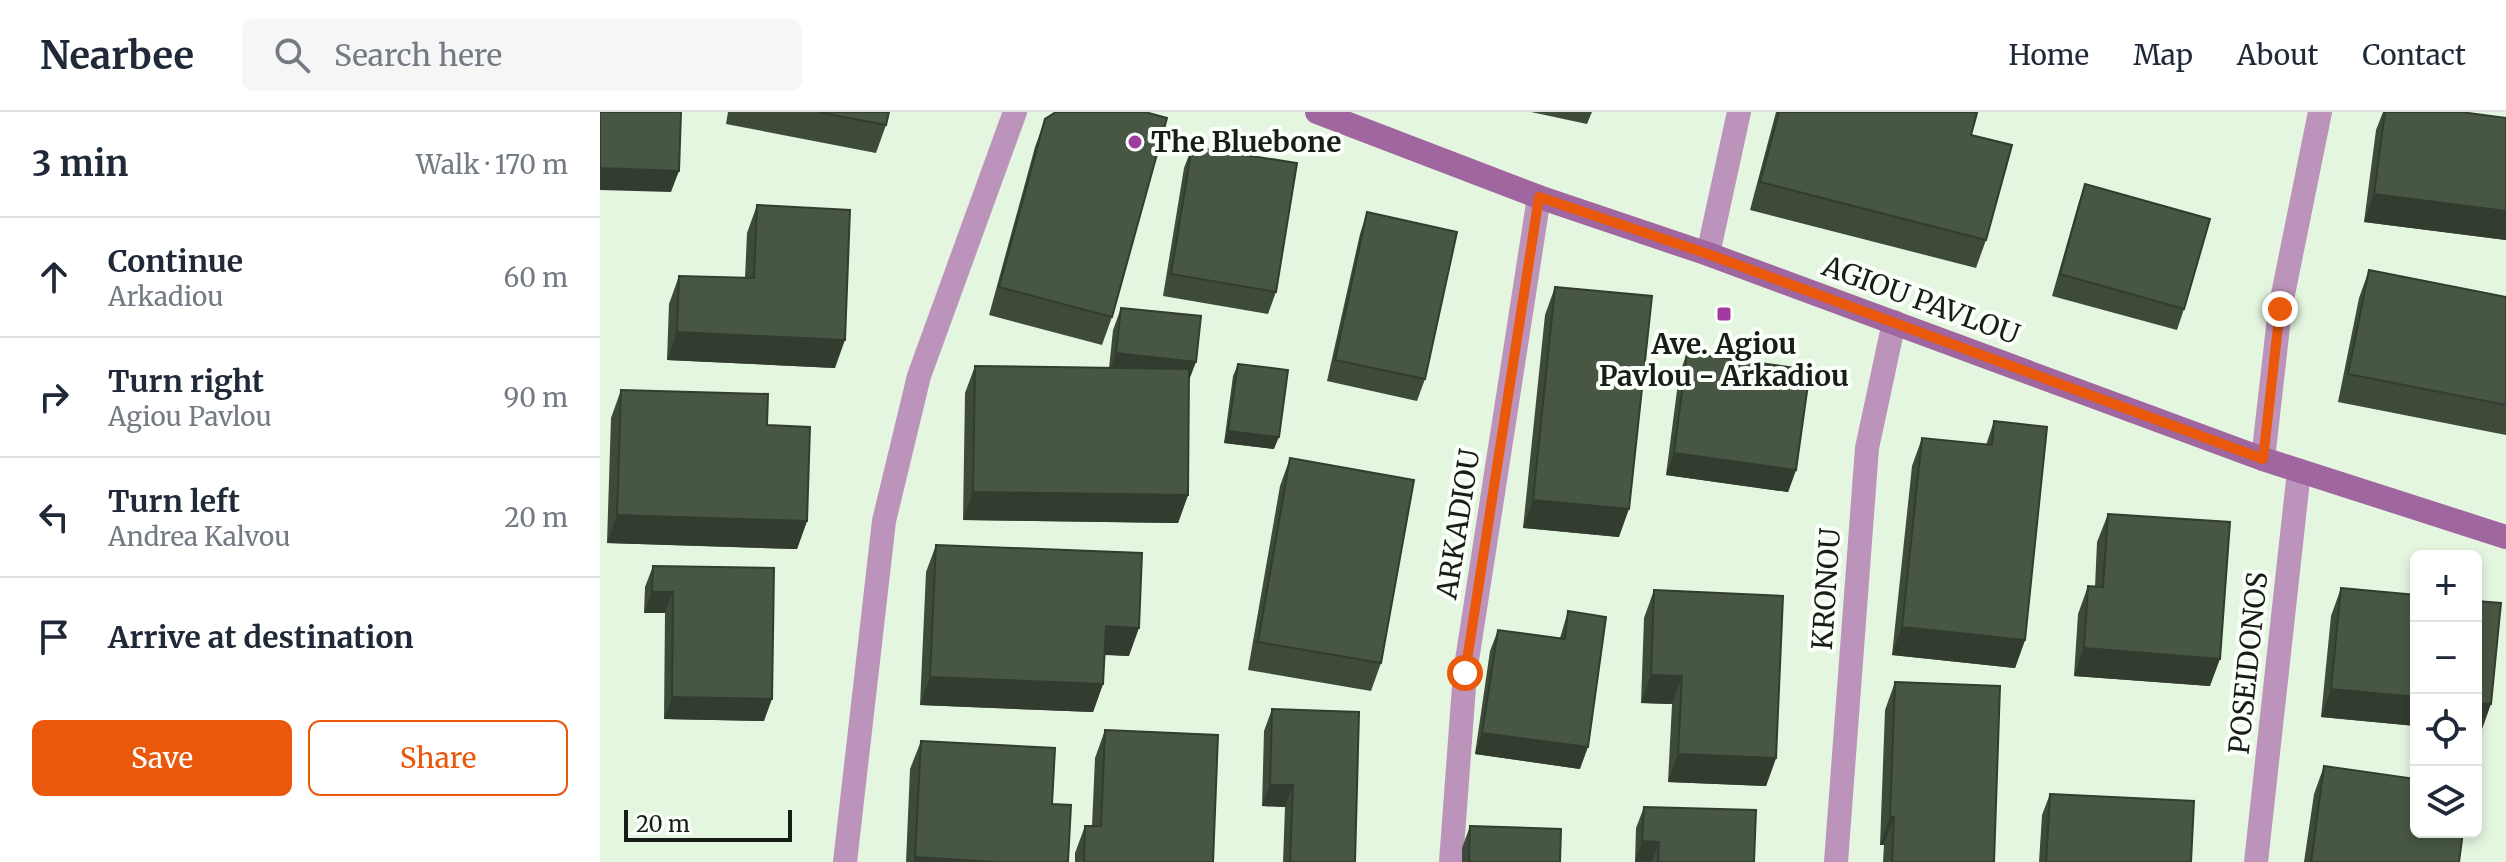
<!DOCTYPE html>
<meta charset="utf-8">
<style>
body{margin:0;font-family:Merriweather,serif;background:#f6f6f7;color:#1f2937}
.controls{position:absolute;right:24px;bottom:24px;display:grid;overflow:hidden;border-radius:12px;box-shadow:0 4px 12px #0003}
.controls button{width:72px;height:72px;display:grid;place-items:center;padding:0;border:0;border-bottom:2px solid #e0e1e3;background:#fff;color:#1f2937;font:40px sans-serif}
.scale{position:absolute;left:24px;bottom:20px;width:168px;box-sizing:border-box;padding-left:8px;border:4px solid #171e16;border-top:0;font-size:22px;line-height:28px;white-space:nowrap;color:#171e16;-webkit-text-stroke:6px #fbfffa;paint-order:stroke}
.stop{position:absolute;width:24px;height:24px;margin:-18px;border:6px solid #ea580c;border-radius:50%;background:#fff}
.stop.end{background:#ea580c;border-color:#fff;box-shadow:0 2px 8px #0008}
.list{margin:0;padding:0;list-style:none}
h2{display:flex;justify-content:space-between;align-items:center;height:104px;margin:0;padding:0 32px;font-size:34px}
h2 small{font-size:26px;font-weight:400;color:#747a83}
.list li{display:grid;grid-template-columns:52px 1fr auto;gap:24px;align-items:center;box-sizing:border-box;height:120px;padding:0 32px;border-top:2px solid #e0e1e3}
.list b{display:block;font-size:30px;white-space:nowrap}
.list p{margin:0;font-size:26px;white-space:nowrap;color:#747a83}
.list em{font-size:26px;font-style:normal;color:#747a83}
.actions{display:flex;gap:16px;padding:24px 32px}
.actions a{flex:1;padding:18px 0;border:2px solid #ea580c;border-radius:12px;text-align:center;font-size:28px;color:#ea580c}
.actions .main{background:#ea580c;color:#fff}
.icon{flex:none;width:44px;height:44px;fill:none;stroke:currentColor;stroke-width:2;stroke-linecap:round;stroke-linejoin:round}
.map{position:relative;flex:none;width:1906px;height:750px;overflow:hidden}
header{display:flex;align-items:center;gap:48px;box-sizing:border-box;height:112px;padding:0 40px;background:#fff;border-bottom:2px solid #e0e1e3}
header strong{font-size:38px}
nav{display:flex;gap:44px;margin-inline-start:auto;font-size:28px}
.search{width:560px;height:72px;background:#f6f6f7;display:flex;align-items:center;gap:20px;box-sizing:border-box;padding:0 28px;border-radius:12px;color:#747a83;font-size:30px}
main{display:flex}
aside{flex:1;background:#fff}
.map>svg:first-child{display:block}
</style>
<header>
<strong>Nearbee</strong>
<div class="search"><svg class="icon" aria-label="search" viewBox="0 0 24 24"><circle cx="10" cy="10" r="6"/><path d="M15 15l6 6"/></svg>Search here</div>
<nav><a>Home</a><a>Map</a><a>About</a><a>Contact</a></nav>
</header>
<main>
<aside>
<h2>3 min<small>Walk · 170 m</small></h2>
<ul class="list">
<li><svg class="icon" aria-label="ahead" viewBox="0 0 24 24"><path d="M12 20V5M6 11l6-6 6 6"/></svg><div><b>Continue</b><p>Arkadiou</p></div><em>60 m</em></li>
<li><svg class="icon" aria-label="right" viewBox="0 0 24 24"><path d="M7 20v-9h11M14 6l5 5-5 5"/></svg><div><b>Turn right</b><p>Agiou Pavlou</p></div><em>90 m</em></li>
<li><svg class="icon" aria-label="left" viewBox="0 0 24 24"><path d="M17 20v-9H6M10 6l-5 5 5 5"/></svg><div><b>Turn left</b><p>Andrea Kalvou</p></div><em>20 m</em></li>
<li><svg class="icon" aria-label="arrive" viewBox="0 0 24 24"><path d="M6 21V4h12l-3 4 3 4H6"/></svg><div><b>Arrive at destination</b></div></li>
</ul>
<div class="actions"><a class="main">Save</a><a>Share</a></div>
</aside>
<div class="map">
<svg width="1906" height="750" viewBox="0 0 1906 750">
<rect width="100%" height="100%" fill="#e5f6e0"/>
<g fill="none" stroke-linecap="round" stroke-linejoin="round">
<!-- street -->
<g stroke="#bc94bb" stroke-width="24">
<polyline points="1108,142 1139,0"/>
<polyline points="1663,347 1680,197 1720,0"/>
<polyline points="245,750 284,409 319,264 415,0"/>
<polyline points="851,750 865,561 939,85"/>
<polyline points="1236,750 1267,336 1294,210"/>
<polyline points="1656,750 1699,359"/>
</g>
<!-- secondary -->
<polyline stroke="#a0669f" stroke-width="24" points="717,0 939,85 1108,142 1663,347 1906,425"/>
</g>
<!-- wall -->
<g fill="#3e4b3a">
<polygon points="128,0 289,0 286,13 276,41 126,12"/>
<polygon points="931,0 992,0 987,12"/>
<polygon points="1176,0 1371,0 1371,23 1386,128 1376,156 1150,98"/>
<polygon points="1783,0 1861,0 1906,6 1906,128 1764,110 1776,18"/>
<polygon points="445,7 512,205 502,233 389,203 435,35"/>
<polygon points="592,35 676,180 668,202 563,184 584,56"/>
<polygon points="1485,72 1584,197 1577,218 1452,184 1478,93"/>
<polygon points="157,93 235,256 67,248 69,192 79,164 145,166 147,121"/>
<polygon points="767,100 825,267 817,289 727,269 760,122"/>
<polygon points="1769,158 1906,185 1906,323 1738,290 1759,186"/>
<polygon points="955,175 1019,425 923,416 945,203"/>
<polygon points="521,196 589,269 588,383 578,411 363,408 365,281 375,254 509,256 513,218"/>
<polygon points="1087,241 1196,358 1188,380 1066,363 1079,263"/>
<polygon points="638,252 674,337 624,331 633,264"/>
<polygon points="21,278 167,313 207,409 197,437 7,431 11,306"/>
<polygon points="1394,309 1425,528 1415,556 1292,543 1312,354 1322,326 1386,333"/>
<polygon points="690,346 781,551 771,579 648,558 680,374"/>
<polygon points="1508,402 1610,574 1474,564 1478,502 1488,474 1495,475 1497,430"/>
<polygon points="336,433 529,544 504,543 503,572 493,600 320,593 326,460"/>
<polygon points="53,454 174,456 164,609 64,607 65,501 44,501 45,475"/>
<polygon points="1741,476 1816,483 1816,614 1721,605 1731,504"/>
<polygon points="1054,478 1176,646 1166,674 1068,670 1072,592 1041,591 1044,506"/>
<polygon points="968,499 980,657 875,642 890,539 898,518 960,526"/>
<polygon points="1295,570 1394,750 1283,750 1284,733 1280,733 1285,598"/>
<polygon points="672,597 755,750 683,750 685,695 662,694 664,619"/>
<polygon points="505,618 613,750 475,750 475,741 485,714 492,714 495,646"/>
<polygon points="321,629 452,692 468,750 306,750 310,657"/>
<polygon points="1724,654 1859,750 1704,750 1714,682"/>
<polygon points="1450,682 1591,750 1439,750 1442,703"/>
<polygon points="1044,695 1154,750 1035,750 1036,716"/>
<polygon points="870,714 960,750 862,750 862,736"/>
</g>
<!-- shaded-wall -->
<g fill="#323d30">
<polygon points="0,56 79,59 71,80 0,78"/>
<polygon points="1774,82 1906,99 1906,128 1764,110"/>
<polygon points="77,220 245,228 235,256 67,248"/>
<polygon points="516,241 596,250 588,271 508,263"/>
<polygon points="628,319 679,325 674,337 624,331"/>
<polygon points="1074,341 1196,358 1188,380 1066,363"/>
<polygon points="373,380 588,383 578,411 363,408"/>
<polygon points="933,388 1029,397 1019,425 923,416"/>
<polygon points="17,403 207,409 197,437 7,431"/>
<polygon points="52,480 73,480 65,501 44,501"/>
<polygon points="506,514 539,516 529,544 495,542"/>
<polygon points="1302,515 1425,528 1415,556 1292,543"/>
<polygon points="1484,536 1620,547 1610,574 1474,564"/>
<polygon points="1051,563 1082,564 1072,592 1041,591"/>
<polygon points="330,565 503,572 493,600 320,593"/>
<polygon points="1731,577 1816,585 1816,614 1721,605"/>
<polygon points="72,585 172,587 164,609 64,607"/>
<polygon points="1876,591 1891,592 1881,620 1876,619"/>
<polygon points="882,621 988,635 980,657 875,642"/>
<polygon points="1078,642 1176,646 1166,674 1068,670"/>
<polygon points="670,673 693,673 685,695 662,694"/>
<polygon points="1290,705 1294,705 1284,733 1280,733"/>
<polygon points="1042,729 1059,730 1052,750 1035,750"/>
<polygon points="315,745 395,750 313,750"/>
</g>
<!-- building -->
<g fill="#485744" stroke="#323d30" stroke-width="2">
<polygon points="0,0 81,0 79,59 0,56"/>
<polygon points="218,0 289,0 286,13"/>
<polygon points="456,0 545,0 567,6 512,205 399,175 445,7"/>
<polygon points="1179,0 1371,0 1377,1 1371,23 1412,33 1386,128 1160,70"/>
<polygon points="1785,0 1861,0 1906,6 1906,99 1774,82"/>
<polygon points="592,35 697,51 676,180 571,162"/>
<polygon points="1485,72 1610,107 1584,197 1460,162"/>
<polygon points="157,93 250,98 245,228 77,220 79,164 154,166"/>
<polygon points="767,100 857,120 825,267 735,248"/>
<polygon points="1769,158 1906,185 1906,293 1748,262"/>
<polygon points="955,175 1052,184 1029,397 933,388"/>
<polygon points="521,196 601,204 596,250 516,241"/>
<polygon points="1087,241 1210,258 1196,358 1074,341"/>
<polygon points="638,252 688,258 679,325 628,319"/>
<polygon points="375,254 589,257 588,383 373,380"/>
<polygon points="21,278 168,282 167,313 210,315 207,409 17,403"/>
<polygon points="1394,309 1447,315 1425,528 1302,515 1322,326 1392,333"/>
<polygon points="690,346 814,368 781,551 658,530"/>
<polygon points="1508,402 1630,410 1620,547 1484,536 1488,474 1503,475"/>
<polygon points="336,433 542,441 539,516 506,514 503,572 330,565"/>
<polygon points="53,454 174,456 172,587 72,585 73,480 52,480"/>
<polygon points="1741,476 1816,483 1816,585 1731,577"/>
<polygon points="1054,478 1183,484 1176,646 1078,642 1082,564 1051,563"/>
<polygon points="1876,489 1901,491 1891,592 1876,591"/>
<polygon points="968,499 1006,505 988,635 882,621 898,518 965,527"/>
<polygon points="1295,570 1400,574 1394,750 1292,750 1294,705 1290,705"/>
<polygon points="672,597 759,600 755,750 690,750 693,673 670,673"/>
<polygon points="505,618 618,623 613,750 484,750 485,714 501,714"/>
<polygon points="321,629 455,636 452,692 471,693 468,750 395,750 315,745"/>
<polygon points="1724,654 1816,667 1816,720 1863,720 1859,750 1711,750"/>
<polygon points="1450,682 1594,689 1591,750 1446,750"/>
<polygon points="1044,695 1156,698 1154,750 1058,750 1059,730 1042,729"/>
<polygon points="870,714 961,717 960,750 869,750"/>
</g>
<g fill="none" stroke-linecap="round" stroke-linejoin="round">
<!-- route -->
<polyline stroke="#ea580c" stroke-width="10" points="865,561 939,85 1108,142 1663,347 1680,197"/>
</g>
<!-- markers -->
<g fill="#9e3aa0" stroke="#fbfffa" stroke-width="3">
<circle cx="535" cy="30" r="8"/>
<rect x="1116" y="194" width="16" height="16" rx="4"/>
</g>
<g text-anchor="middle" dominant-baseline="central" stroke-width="8" stroke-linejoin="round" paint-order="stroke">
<!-- poi labels -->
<g font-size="28" font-weight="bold" fill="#171e16" stroke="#fbfffa" text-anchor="start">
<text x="551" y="30">The Bluebone</text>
<text x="1124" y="232" text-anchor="middle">Ave. Agiou<tspan x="1124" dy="32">Pavlou - Arkadiou</tspan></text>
</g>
<!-- street labels -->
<g font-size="28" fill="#171e16" stroke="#fbfffa">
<text transform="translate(1321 188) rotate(20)">AGIOU PAVLOU</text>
<text transform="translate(858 412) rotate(-81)">ARKADIOU</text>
<text transform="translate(1226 477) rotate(-86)">KRONOU</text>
<text transform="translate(1648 551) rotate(-84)">POSEIDONOS</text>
</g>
</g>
</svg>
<div class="controls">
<button>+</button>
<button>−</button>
<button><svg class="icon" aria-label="locate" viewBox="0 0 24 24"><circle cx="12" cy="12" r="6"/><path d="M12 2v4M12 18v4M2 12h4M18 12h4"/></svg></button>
<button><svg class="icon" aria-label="layers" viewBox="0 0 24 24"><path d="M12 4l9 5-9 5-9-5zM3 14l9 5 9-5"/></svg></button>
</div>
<div class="scale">20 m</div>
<div class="stop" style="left:865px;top:561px"></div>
<div class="stop end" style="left:1680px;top:197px"></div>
</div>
</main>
